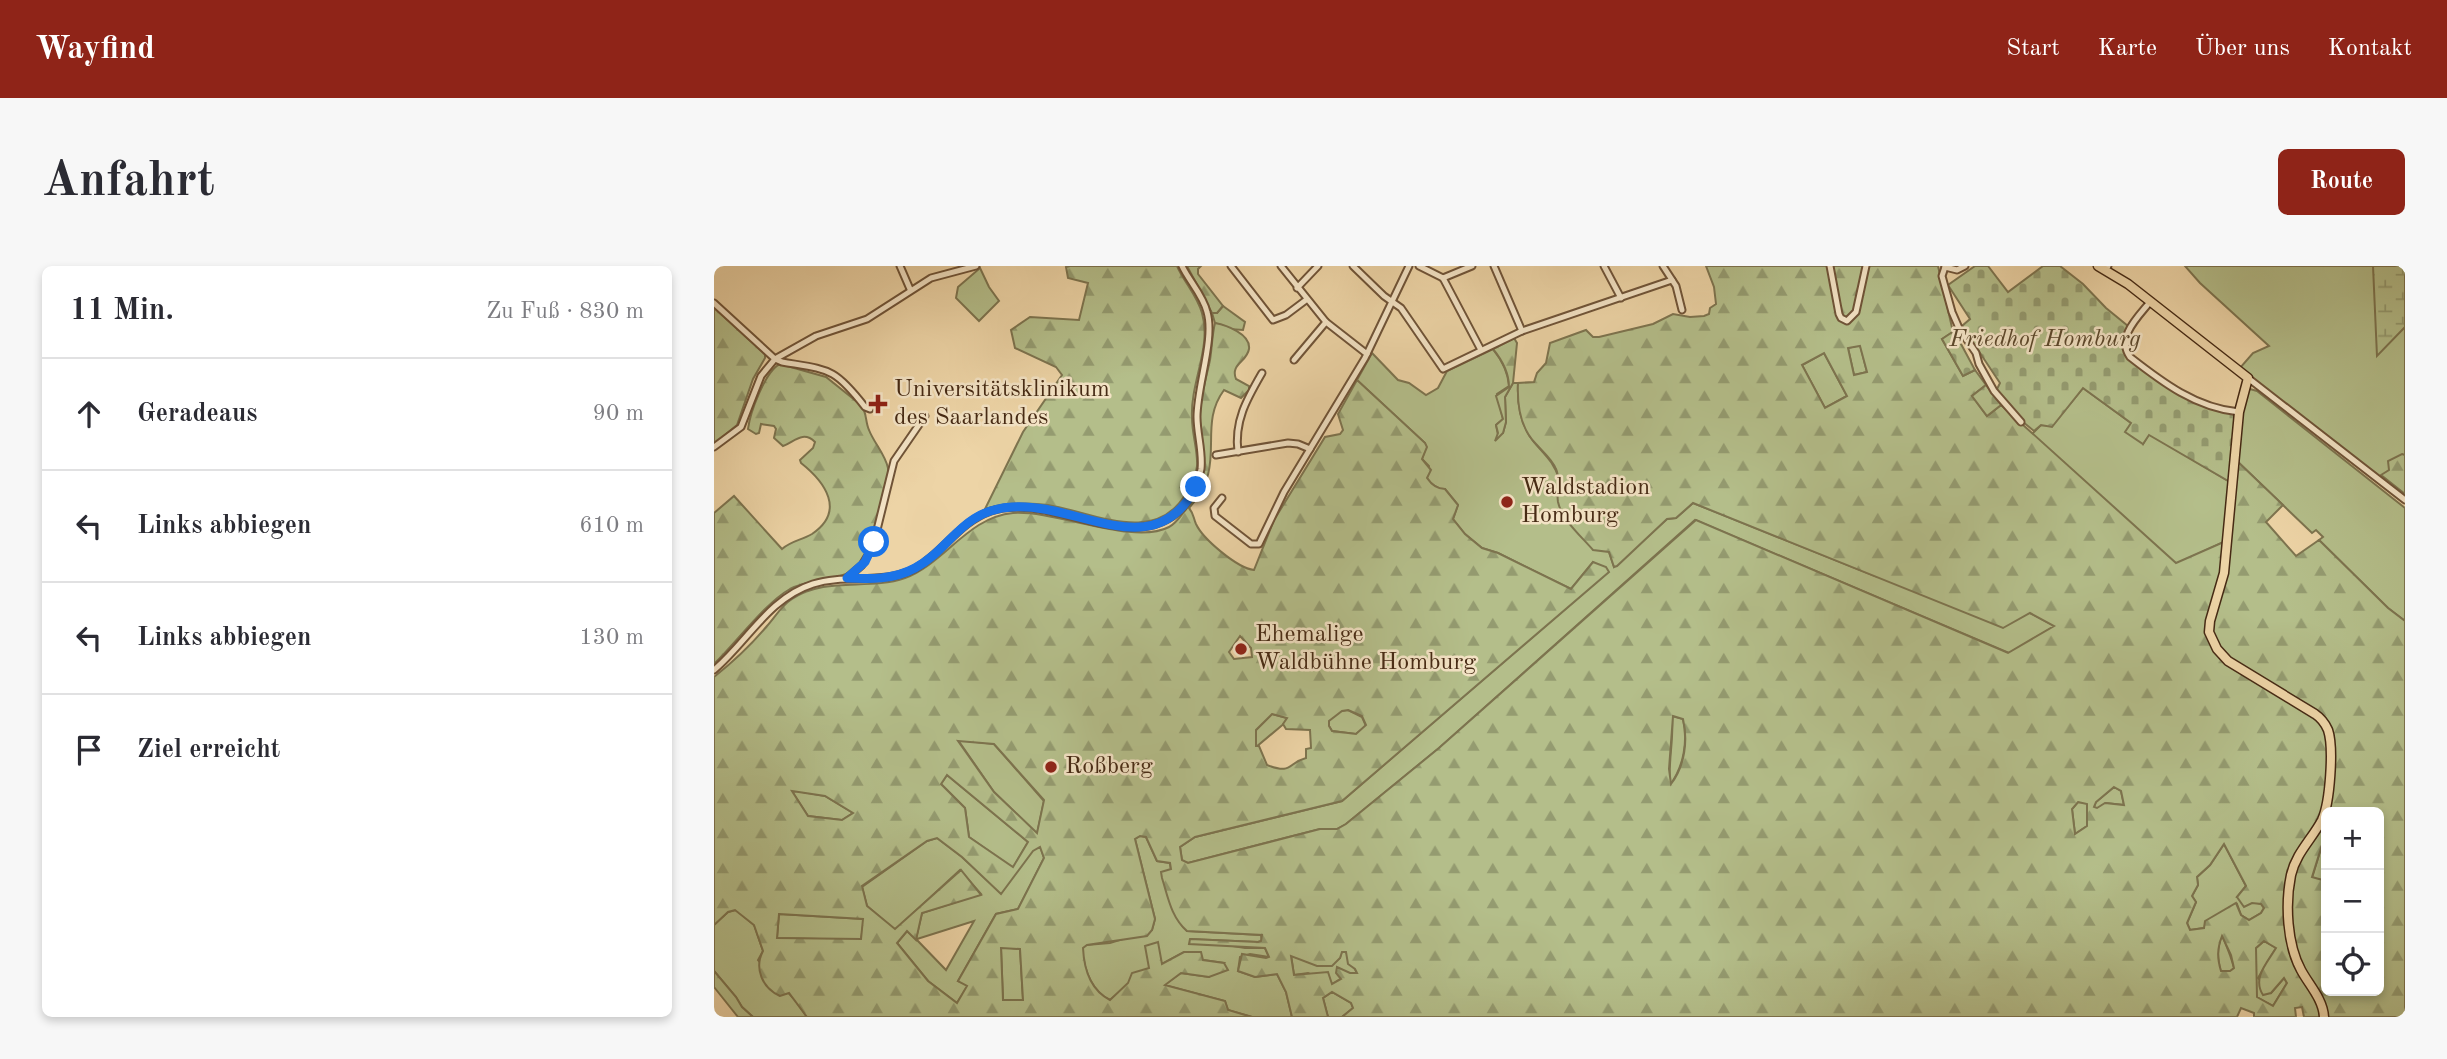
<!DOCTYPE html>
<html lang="de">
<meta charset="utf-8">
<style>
body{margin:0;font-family:"Old Standard TT",serif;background:#f7f7f7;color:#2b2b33}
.controls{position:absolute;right:21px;bottom:21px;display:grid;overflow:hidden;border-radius:10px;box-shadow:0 4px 10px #0003}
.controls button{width:63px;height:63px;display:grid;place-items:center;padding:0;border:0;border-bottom:2px solid #e1e1e2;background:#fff;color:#2b2b33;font:35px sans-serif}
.stop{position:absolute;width:21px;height:21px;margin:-16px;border:5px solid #1a73e8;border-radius:50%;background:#fff}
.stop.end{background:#1a73e8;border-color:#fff;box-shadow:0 2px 7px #0008}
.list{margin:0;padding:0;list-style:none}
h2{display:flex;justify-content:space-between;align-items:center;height:91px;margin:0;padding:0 28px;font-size:30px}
h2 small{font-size:23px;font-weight:400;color:#7c7c81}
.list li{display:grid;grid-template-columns:46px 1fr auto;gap:21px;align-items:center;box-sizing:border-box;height:112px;padding:0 28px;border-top:2px solid #e1e1e2}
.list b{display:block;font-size:26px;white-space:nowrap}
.list em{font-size:23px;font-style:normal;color:#7c7c81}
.icon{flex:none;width:38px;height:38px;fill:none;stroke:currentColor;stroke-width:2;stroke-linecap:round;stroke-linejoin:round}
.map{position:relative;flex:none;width:1691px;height:751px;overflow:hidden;border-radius:10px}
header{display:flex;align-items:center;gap:42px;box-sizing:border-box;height:98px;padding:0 35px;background:#8f2418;color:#fff}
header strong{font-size:33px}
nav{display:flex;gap:38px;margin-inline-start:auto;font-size:24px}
.intro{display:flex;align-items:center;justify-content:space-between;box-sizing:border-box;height:168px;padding:0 42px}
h1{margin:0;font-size:49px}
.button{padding:18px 32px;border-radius:10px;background:#8f2418;color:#fff;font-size:24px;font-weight:700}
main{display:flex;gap:42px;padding:0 42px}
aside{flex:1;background:#fff;border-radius:10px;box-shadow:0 4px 10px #0003}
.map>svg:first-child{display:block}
</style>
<header>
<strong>Wayfind</strong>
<nav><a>Start</a><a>Karte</a><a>Über uns</a><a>Kontakt</a></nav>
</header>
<div class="intro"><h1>Anfahrt</h1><a class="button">Route</a></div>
<main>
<aside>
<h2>11 Min.<small>Zu Fuß · 830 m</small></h2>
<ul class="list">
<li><svg class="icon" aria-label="ahead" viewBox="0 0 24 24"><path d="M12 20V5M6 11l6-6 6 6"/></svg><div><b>Geradeaus</b></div><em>90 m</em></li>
<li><svg class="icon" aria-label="left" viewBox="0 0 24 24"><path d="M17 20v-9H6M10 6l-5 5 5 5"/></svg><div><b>Links abbiegen</b></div><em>610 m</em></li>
<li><svg class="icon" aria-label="left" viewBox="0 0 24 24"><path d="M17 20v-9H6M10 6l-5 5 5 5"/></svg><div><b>Links abbiegen</b></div><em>130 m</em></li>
<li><svg class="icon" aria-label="arrive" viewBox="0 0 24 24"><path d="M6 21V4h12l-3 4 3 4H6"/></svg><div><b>Ziel erreicht</b></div></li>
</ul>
</aside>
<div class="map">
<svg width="1691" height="751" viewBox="0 0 1691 751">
<defs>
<pattern id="forest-firs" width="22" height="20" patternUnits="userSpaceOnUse" patternTransform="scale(1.75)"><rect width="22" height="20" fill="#b4be8a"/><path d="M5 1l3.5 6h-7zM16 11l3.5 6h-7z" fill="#949b70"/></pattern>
<pattern id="wetland-marsh" width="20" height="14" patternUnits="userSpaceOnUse" patternTransform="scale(1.75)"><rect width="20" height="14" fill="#b4be8a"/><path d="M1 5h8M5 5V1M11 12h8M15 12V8" fill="none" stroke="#949b70"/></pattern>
<pattern id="cemetery-stones" width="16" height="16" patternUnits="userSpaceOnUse" patternTransform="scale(1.75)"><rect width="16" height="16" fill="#b4be8a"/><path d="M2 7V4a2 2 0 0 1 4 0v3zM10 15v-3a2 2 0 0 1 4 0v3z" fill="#949b70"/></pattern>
</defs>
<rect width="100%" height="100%" fill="#edd4a6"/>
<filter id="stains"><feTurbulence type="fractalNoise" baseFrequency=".00286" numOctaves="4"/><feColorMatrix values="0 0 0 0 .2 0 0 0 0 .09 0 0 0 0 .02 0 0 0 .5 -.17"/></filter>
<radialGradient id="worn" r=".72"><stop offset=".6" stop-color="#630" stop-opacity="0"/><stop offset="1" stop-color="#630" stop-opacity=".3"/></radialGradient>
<!-- green -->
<g fill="#b4be8a" stroke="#7d744f" stroke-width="2" fill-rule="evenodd">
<polygon points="1471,0 1691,0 1691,230 1525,103 1539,87 1555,80 1486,17"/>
<polygon points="266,2 275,21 285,35 265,55 242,32 244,21"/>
<polygon points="509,40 531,56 529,64 515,63 501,57 498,47 503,47"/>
<polygon points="1146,79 1153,106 1140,109 1134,82"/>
<path d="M 779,83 C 788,94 794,106 795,120 L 783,128 L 789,153 L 782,159 L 784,169 L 789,167 L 792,156 L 791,131 L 799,117 L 804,117 C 803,138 806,159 820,176 C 831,189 840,196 845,213 L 895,286 L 900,301 L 953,253 L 962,252 L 979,237 L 1161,310 L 1316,347 L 1341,360 L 1295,387 L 981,254 L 725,482 L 632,558 L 623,563 L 606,563 L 474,597 L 468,595 L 466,581 L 481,571 L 628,535 L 894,306 L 879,296 L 857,323 L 784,287 L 768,282 L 751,268 L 739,253 L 744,239 L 731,223 C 723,223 717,218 713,212 L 715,200 L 708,193 L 712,181 L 711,177 L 643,114 L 658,87 L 684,114 L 695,117 L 712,129 L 724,122 L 733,105 Z"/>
<polygon points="1110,87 1133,130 1111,142 1088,99"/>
<polygon points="1369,122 1417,157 1429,178 1435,168 1516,216 1512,275 1462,298 1318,168 1327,159 1338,160"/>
<polygon points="1536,123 1543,125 1691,242 1691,355 1674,342 1605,274 1609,271 1602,264 1598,267 1522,194 1531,129"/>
<polygon points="634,444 648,451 652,460 642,468 618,465 615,460 615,454 627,445"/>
<polygon points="558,448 573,452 572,456 542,481 542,464"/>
<path d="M 958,450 L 969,453 C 974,475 970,500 956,519 C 954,495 960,473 958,450 Z"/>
<polygon points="244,474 280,478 330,535 323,568 280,526"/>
<polygon points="233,509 314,576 299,602 255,571 251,542 227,518"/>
<polygon points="1400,521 1407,525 1410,539 1392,537 1383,543 1380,541 1382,536"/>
<polygon points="77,524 111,530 139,547 128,554 94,550"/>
<polygon points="1364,536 1373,537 1373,560 1361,568 1358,543"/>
<polygon points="1612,566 1612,615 1598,612"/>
<path d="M 426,570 L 432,571 L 443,595 L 456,597 C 460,621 453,647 473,665 L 547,669 L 548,675 L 544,676 L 476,673 L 531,682 L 551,682 L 555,691 L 536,688 L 526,691 L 524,705 L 541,711 L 563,708 L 572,726 L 578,751 L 538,751 L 514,744 L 511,735 L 450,719 L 467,707 L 495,711 L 510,697 L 489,694 L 470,686 L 448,698 L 435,702 L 396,734 C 376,724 370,703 368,682 L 372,679 L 396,677 L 438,664 L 441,653 L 421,573 Z"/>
<path d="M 223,572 L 248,591 L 287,627 L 319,584 L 326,580 L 330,592 L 304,643 L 282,648 L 244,715 L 254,719 L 243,737 L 214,715 L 183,677 L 193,665 L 202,673 L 208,647 L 267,628 L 246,604 L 181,664 L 153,640 L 148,621 L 213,575 ZM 260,655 L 232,704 L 203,674 L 203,673 Z"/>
<polygon points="1510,578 1532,620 1523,631 1547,638 1550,642 1547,647 1535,654 1527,649 1523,638 1490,662 1476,664 1473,657 1482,636 1478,630 1484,619 1483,611 1496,599"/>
<polygon points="22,644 40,659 49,685 44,694 81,734 93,751 39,751 28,741 22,731 0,705 0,659 14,646"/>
<polygon points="65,648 150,653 147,674 63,672"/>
<path d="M 1508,669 C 1513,681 1517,690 1520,702 L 1517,705 L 1507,706 C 1503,692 1503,682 1508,669 Z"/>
<polygon points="1550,675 1562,682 1544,712 1557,727 1570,712 1573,717 1559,740 1542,731 1542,682"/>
<polygon points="287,681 306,683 309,734 289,734"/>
<polygon points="628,685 632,686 643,707 636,707 618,718 594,707 580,709 577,689 621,696 626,692"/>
<polygon points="618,726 637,737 639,742 628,751 614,751 609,732"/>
</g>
<!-- forest -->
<g fill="url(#forest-firs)" stroke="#7d744f" stroke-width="2" fill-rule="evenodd">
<path d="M 356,0 L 463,0 C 470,16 483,29 488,47 C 498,81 476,117 478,152 C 478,168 484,185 483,200 C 482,211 477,220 471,229 C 440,280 379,246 334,239 C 311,236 292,237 271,243 L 309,166 L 348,109 L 342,101 L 301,82 L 297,64 L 316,51 L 365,54 L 374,17 L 354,12 L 352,1 Z"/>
<polygon points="473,0 487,0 484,3 484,8 509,40 503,47 498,47"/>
<path d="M 992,0 L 1224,0 L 1239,66 L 1228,73 L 1249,110 L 1261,104 L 1272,119 L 1258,130 L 1273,150 L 1287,139 L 1462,297 L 1512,275 L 1522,194 L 1569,239 L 1552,256 L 1582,290 L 1605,274 L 1674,342 L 1691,355 L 1691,751 L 1590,751 L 1588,741 L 1581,742 L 1582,751 L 1540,751 L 1540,747 L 1527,742 L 1523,751 L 628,751 L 639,742 L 637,737 L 618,726 L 609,732 L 614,751 L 578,751 L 572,726 L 563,708 L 541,711 L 524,705 L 528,688 L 552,692 L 555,691 L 551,682 L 475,678 L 476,673 L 544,676 L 547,675 L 548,669 L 473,665 C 457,651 454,631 448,612 L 447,606 L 457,603 L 456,597 L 443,595 L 432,571 L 426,570 L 421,573 L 441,653 L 438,664 L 433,670 L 373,679 L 369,682 C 370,703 376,724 396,734 L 414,717 L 418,707 L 435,702 L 431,680 L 444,676 L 448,698 L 470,686 L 487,686 L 489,694 L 510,697 L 514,704 L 495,711 L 467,707 L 451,719 L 511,735 L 514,744 L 538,751 L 93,751 L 75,727 L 66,730 C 48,722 40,702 49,685 L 40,659 L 21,644 L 14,646 L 0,659 L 0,411 C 19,396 38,378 53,360 C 62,350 67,340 78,333 C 112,310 154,325 191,312 C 231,297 254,251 299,247 C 343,244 419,280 455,261 C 462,258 468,248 473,242 C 499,209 486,188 486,151 C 486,132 492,113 496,94 C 498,82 498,69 501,57 C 512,59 537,68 535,83 C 533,96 516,98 522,113 L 535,120 L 535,124 L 527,132 L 510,124 C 482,162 515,199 475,242 C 480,248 479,251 482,258 C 489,273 523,302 540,304 L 560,254 L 611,171 L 626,168 L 629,164 L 624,148 L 643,114 L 711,177 L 713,181 L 708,193 L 717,204 L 713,212 C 717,218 723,223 731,223 L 744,239 L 739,253 L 751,268 L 768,282 L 784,287 L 857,323 L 879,296 L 892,301 L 895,306 L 628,535 L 481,571 L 466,581 L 468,594 L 474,597 L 606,563 L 623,563 L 632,558 L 725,482 L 982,254 L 1294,387 L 1340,360 L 1316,347 L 1289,362 L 979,237 L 962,252 L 953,253 L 903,300 L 900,301 L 895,286 L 879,284 C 867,270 848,254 844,236 C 842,225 847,214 842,203 C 838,193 829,186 822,178 C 806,162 803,138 804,117 L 820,116 L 823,107 L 832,97 L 836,77 L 872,64 L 879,71 L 885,71 L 939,58 L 959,48 L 976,51 L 990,50 L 995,48 L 996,42 L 1002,38 L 1000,21 ZM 1146,80 L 1153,106 L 1140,109 L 1134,82 ZM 1110,87 L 1133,130 L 1111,142 L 1088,99 ZM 526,370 L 537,382 L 538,391 L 520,393 L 515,386 ZM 634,444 L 648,450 L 652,459 L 642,468 L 618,465 L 615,460 L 615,455 L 628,445 ZM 558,448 L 573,452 L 569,458 L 572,463 L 596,464 L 597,482 L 592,483 L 592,492 C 573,497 579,509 553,499 L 545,480 L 542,480 L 542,464 ZM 959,450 L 969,453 C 974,474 971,500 957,518 L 955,503 ZM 244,475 L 280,478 L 330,534 L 323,567 L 280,526 ZM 233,509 L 314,576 L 299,601 L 255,571 L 251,542 L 227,518 ZM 1400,521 L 1407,525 L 1410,539 L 1391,537 L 1383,542 L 1380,541 L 1382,536 ZM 78,525 L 111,530 L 139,547 L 128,554 L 94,550 ZM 1364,536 L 1373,538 L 1373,560 L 1361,568 L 1358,543 ZM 1612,546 L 1665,546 L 1665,587 L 1668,590 L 1665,604 L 1665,725 L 1612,725 L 1612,615 L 1598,611 L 1612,566 ZM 223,572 L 248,591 L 287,628 L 319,585 L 326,581 L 330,592 L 304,643 L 282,648 L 244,715 L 253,720 L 243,737 L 214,715 L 183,677 L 193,665 L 202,674 L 208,647 L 267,629 L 247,604 L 181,663 L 153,640 L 148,620 L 213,575 ZM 1510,578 L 1532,620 L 1523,631 L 1530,641 L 1538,637 L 1547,638 L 1550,642 L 1547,647 L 1535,654 L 1527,649 L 1522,637 L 1491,655 L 1490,662 L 1476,664 L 1473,657 L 1482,636 L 1478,630 L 1484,619 L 1483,611 L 1496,599 ZM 65,648 L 149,653 L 147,673 L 63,672 ZM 1508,670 L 1517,689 L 1520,702 L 1516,705 L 1507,705 C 1503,692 1503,683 1508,670 ZM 1550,675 L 1562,682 C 1553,697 1538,712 1549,729 L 1557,727 L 1570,712 L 1573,717 L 1559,740 L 1543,731 L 1542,682 ZM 287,682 L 306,683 L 309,734 L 289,734 ZM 628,686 L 632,686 L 634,698 L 641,703 L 643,707 L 636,707 L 623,701 L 622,707 L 627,713 L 618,718 L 614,706 L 580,709 L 577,690 L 603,700 L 618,700 L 626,692 Z"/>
<polygon points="0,42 51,88 51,92 39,113 23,159 0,178"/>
<path d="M 800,72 L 803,77 L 799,117 L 791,131 L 792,156 L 789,167 L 781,175 L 784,167 L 782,159 L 789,153 L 782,130 L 795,121 C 795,106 788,94 779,83 Z"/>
<path d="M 66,98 L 112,111 L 147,139 C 153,146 151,155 155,164 C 160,177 171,188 174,202 C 176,214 158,284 150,295 C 134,316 99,311 76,323 C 51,337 22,377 0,398 L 0,247 L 20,230 L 68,283 C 77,275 88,274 98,268 C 132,245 111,216 87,197 L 86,194 L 99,182 L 101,176 C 89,164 80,176 69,180 L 60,172 L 62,163 L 60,160 L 47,158 L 45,167 L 42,168 L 34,163 C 36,147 51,105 66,98 Z"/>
<polygon points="1688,188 1691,189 1691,228 1667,209 1675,204 1674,195"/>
<polygon points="0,705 22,731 28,741 39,751 24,751 0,721"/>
</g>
<!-- wetland -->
<polygon fill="url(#wetland-marsh)" stroke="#7d744f" stroke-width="2" points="1659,0 1691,0 1691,61 1663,90"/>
<!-- cemetery -->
<g fill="url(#cemetery-stones)" stroke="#7d744f" stroke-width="2">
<path d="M 1261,0 L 1274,0 L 1294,26 L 1329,0 L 1346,0 L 1369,18 L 1392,42 L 1414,60 C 1408,73 1405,82 1416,94 L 1458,124 L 1522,148 L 1516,216 L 1435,169 L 1429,178 L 1411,166 L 1417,157 L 1369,122 L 1338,161 L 1327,159 L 1320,165 L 1303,151 L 1282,125 L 1286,117 L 1248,60 L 1256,53 L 1234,19 Z"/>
<polygon points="1240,65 1261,104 1249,110 1228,73"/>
<polygon points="1272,119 1287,139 1273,150 1258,130"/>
</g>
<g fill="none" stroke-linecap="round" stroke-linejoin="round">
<defs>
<g id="minor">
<polyline points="186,0 196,23"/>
<polyline points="517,0 559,54 572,49 592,34"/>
<polyline points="567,0 612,56 653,88"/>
<polyline points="639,0 670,30 687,42 729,103 808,65 958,14"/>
<polyline points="705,0 729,12"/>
<polyline points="780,0 808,65"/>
<polyline points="890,0 907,32"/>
<polyline points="949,0 962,20 968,44"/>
<polyline points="1116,0 1125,48 1127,52 1133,55 1142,46 1152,0"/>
<polyline points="1393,0 1394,0"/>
<polyline points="1231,1 1228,10 1238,46 1245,62 1262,87 1265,98 1280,125 1307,156"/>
<polyline points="1231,1 1243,4 1251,0"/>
<polyline points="729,12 767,84"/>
<polyline points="729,12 758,0"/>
<polyline points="583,22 604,0"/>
<path d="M 1436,36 C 1424,51 1402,71 1416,91 C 1448,116 1482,142 1525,146"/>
<path d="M 0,37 L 61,93 L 68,96 C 115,104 120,101 151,141 L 156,143"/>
<polyline points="580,94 612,56"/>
<polyline points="1534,112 1691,234"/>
<polyline points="0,181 27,161 47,110 61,93 102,70 153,53 217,12 262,0"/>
<path d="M 524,186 C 520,155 533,133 548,107"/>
<polyline points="502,189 574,177 584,178 596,183"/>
<polyline points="508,232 500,242 501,250 537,278 545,278 570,226 651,92 695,0"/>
<polyline points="133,312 148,299 154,289 160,276 180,195 211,150"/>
<path d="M 0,404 C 33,376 55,332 99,318 C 133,307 169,320 202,302 C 230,286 245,256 277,245 C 339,225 420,294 469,241 C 478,230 485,217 487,203 C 489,186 483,168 483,151 C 483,120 501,73 493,46 C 489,29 475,15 468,0"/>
</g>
<path id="major" d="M 1384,0 L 1414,18 L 1534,112 L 1525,146 L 1510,307 L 1496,355 L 1495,366 L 1503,383 L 1514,395 L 1601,448 C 1607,452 1611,457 1614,464 C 1620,482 1616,537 1608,554 C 1598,573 1582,587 1577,609 C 1571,638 1573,678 1587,704 C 1595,719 1609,733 1610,751"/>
</defs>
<!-- minor casing -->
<use href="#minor" stroke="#705438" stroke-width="9"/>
<!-- major casing -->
<use href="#major" stroke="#462a14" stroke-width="11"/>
<!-- minor -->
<use href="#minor" stroke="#f3e3c5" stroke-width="5"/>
<!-- major -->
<use href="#major" stroke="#edd4a6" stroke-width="8"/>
</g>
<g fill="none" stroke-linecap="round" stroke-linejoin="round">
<!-- route -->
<path stroke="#1a73e8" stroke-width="9" d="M 160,276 L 151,296 L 133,312 C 156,313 179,314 201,302 C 238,282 247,244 298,241 C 364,236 440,301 482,221"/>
</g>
<!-- markers -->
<g fill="#8f2418" stroke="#f3e3c5" stroke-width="2.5">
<path d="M160.5 127.5h7v7h7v7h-7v7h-7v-7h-7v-7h7z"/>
<circle cx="793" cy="236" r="7"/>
<circle cx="527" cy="383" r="7"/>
<circle cx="337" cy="501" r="7"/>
</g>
<g text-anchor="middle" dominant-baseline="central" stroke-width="5" stroke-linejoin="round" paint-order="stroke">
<!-- park labels -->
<g font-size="24" font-style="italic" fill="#5c482c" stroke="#f3e3c5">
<text x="1331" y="74">Friedhof Homburg</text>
</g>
<!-- poi labels -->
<g font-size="24" fill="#462a14" stroke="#f3e3c5" text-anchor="start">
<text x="180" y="124">Universitätsklinikum<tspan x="180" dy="28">des Saarlandes</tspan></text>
<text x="807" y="222">Waldstadion<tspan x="807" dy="28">Homburg</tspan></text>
<text x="541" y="369">Ehemalige<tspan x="541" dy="28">Waldbühne Homburg</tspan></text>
<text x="351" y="501">Roßberg</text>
</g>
</g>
<rect width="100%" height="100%" filter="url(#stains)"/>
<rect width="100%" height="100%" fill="url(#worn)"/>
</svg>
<div class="controls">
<button>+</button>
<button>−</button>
<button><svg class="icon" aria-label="locate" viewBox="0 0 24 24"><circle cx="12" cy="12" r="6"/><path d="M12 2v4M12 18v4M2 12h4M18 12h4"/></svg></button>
</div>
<div class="stop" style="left:160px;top:276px"></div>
<div class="stop end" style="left:482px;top:221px"></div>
</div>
</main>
